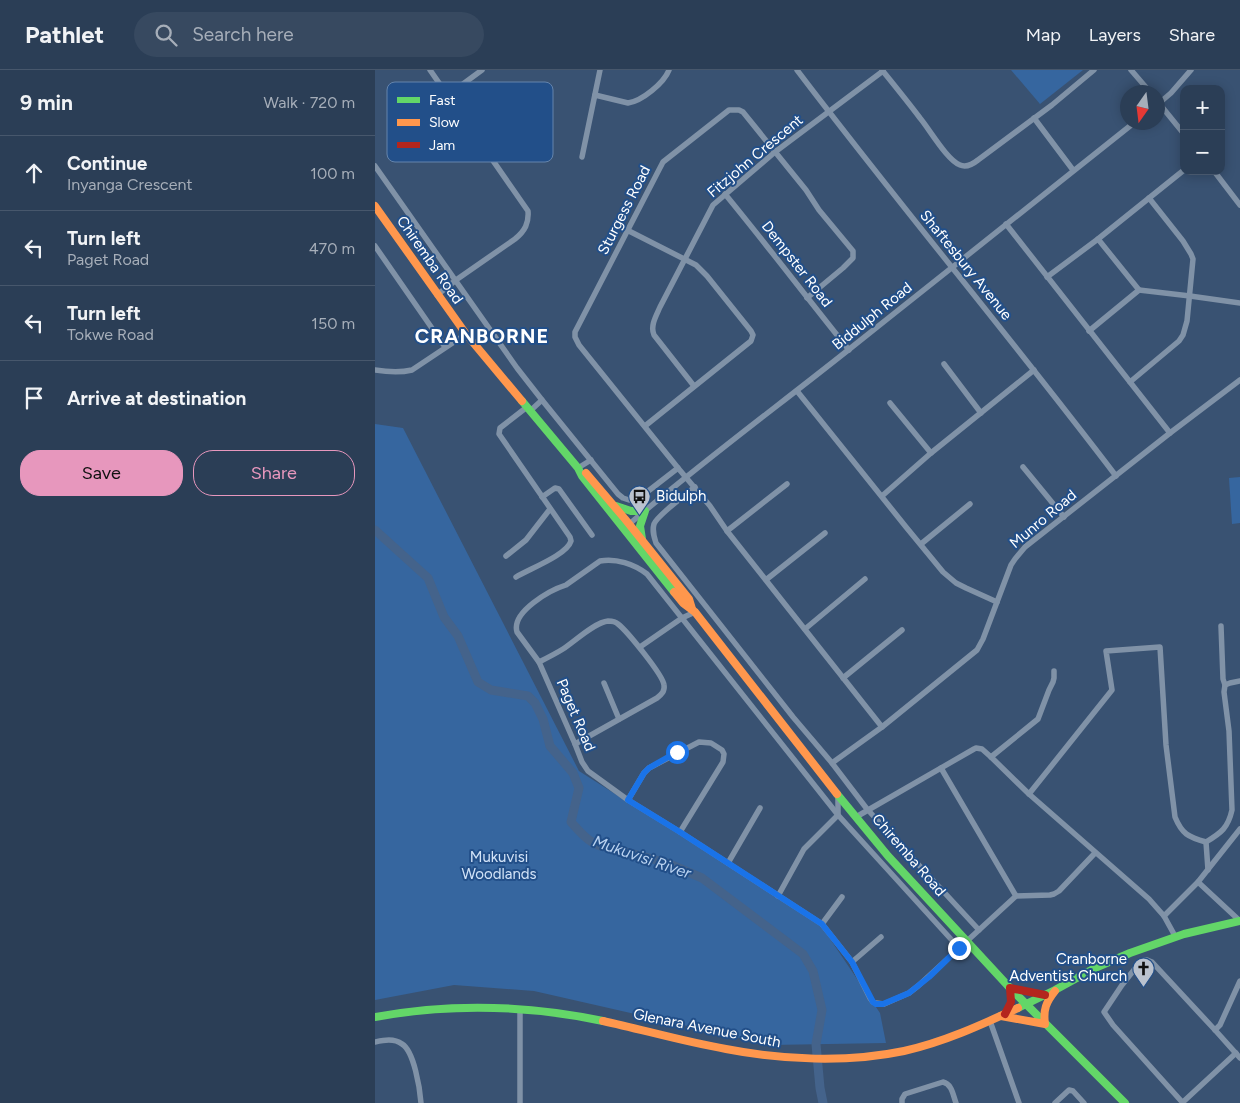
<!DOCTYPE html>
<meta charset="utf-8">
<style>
body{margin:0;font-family:Figtree,sans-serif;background:#374960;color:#f1f3f6}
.controls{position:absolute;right:15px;top:15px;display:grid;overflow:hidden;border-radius:10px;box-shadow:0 2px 12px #0003}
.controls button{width:45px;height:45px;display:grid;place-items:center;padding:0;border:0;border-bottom:1px solid #47576c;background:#2b3e56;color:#f1f3f6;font:25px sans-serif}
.compass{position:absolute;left:745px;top:15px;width:45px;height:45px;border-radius:50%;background:#2b3e56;box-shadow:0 2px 12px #0003;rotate:194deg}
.stop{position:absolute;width:15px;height:15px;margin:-11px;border:4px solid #1a73e8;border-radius:50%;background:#fff}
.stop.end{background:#1a73e8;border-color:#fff;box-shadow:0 1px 5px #0008}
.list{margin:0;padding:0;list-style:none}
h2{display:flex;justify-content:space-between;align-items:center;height:65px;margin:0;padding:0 20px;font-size:21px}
h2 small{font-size:16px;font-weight:400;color:#a6aeb9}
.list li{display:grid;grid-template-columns:32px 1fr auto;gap:15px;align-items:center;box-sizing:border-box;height:75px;padding:0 20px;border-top:1px solid #47576c}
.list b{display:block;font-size:19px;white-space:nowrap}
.list p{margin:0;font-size:16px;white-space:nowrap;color:#a6aeb9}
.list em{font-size:16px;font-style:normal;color:#a6aeb9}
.actions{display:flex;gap:10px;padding:15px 20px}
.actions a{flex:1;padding:11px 0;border:1px solid #e797bd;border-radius:20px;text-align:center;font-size:18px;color:#e797bd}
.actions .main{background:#e797bd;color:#111}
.icon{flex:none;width:28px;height:28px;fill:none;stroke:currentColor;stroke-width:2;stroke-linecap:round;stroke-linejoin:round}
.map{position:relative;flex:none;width:865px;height:1033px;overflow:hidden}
header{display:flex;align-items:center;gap:30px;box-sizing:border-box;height:70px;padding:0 25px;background:#2b3e56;border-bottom:1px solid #47576c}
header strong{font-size:24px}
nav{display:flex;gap:28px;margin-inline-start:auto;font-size:18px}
.search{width:350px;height:45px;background:#374960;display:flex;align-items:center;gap:12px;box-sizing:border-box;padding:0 18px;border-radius:28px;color:#a6aeb9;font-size:19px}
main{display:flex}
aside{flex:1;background:#2b3e56}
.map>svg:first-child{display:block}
</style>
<header>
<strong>Pathlet</strong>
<div class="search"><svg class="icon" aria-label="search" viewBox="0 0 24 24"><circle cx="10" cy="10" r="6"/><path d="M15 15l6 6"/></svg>Search here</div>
<nav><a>Map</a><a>Layers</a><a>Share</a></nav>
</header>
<main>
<aside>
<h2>9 min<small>Walk · 720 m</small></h2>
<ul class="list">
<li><svg class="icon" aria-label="ahead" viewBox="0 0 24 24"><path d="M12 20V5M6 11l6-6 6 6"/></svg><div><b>Continue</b><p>Inyanga Crescent</p></div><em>100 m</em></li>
<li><svg class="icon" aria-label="left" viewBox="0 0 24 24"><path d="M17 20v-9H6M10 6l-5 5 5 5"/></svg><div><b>Turn left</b><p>Paget Road</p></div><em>470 m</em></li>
<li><svg class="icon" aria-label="left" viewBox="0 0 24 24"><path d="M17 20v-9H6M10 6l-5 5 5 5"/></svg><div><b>Turn left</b><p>Tokwe Road</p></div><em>150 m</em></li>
<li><svg class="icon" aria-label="arrive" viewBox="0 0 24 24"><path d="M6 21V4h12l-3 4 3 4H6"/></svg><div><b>Arrive at destination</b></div></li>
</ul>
<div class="actions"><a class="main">Save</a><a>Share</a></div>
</aside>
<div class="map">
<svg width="865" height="1033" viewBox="0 0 865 1033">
<rect width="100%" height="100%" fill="#395272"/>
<!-- green -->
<g fill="#36669f">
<polygon points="636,0 708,0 665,34"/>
<polygon points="0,354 28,358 204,701 445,854 505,943 511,973 396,975 159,921 79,915 0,930"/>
<polygon points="865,407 865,453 857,454 854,408"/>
</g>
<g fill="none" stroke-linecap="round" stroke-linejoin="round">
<!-- river -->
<path stroke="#44638b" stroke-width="9" d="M 0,460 L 53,508 L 69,547 L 83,566 L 103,612 L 116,620 L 153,626 L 160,633 L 168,649 L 175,676 L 198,703 L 204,718 L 196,752 C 206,763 217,777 233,777 L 292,793 L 327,808 L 428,884 L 438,901 L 447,940 L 441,974 L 445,1018 L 448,1033"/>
<!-- street -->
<g stroke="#8092a7" stroke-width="5.5">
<path d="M 55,0 L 153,141 C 154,153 150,161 140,169 L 81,210 L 62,225"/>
<path d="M 422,0 C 526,137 637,269 741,406"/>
<path d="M 507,0 C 520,16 533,32 545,48 C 555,60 572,90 585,95 C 592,98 598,94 603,90 L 677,35 L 719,0"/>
<polyline points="756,0 775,22"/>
<polyline points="73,25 107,0"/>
<path d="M 220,25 L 253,33 C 267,31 289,13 294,0"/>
<polyline points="783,32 809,64"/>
<polyline points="782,35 796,23 816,0"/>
<polyline points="659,48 698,100"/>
<polyline points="207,87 225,0"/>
<polyline points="0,96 142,298 167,330 243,424 248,428 254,430 263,429 303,398"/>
<polyline points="839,101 865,135"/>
<path d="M 350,124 C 392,175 432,228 474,280"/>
<polyline points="631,154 795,363"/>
<polyline points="252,160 321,195 332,206 376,261 378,265 376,271 270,356"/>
<polyline points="0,176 70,277"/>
<polyline points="672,207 723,169 809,100"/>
<polyline points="764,220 815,226 865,233"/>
<polyline points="432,228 468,198 478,188 478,181 444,140 431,120 368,42 364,40 354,40 288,92 200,262 200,267 204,275 303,398 335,436 352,461 507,657"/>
<polyline points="714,261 764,220 723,169"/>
<polyline points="569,294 606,343"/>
<path d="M 0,300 C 12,302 25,303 37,300 L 91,264"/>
<polyline points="755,312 804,271 808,265 812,251 818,189 816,184 808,171 774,128"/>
<path d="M 319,316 L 279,265 C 275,256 281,246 285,237 L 338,135 L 400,82 L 508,1"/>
<polyline points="422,321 531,457 568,502 581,513 591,518 622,532"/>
<polyline points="515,333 556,383"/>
<polyline points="155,341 167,330"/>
<polyline points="648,397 689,447"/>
<polyline points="203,398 216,390"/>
<path d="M 320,417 C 311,424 282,446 279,454 C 277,461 279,467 281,473 L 418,647 L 457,693 L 492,739 L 604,860"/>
<polyline points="507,426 556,383 659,300"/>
<polyline points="167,427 180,418 184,419 217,465"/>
<path d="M 252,456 C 323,395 399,339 472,281 C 568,205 663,128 760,52"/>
<polyline points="352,461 412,414"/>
<polyline points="546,474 595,434"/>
<polyline points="131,486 151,470 175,439"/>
<path d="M 141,507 C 154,499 192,485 196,471 L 195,467 L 124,364 L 125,358 L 152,337"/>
<polyline points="392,509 450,463"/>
<polyline points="846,556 848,609 850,615"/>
<polyline points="430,559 490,509"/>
<polyline points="265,577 307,548 320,542"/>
<path d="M 164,592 C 172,588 180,584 188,579 C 199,572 220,552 233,551 C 237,551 240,551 243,554 C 252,561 288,605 289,615 C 290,621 287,624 282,628 L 200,674"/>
<polyline points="468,608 527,560"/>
<polyline points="229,613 244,649"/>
<polyline points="616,687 663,649 674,620 678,612 679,608 679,601"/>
<polyline points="457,693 507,657 602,580 608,569 636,495 640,489 650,477 795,363 865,310"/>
<polyline points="566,698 641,826"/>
<path d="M 654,724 L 737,620 L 731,581 L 785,577 L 791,675 L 800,747 C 807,764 813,767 831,772"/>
<polyline points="253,730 269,703 274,698 324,672 336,673 347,680 349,684 348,692 305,762"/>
<polyline points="481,747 599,679 601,678 607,679 616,687 654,724 774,829 789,846 800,866"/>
<polyline points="353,793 385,738"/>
<path d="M 833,800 L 831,772 C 846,763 853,758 857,740 L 854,661 L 849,622 L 850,615 L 855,613 L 865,611"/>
<polyline points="823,812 865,851"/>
<polyline points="403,826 429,779 463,745 463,725"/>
<polyline points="789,846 823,812 865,759"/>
<polyline points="447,854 467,827"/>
<path d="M 584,878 L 463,745 L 272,504 C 259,494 241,488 225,491 L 191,515 C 175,520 136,542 142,562 L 164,592 L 200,674 L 207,692 L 213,701 L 253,730 L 305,762 L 447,854 L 477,892 L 495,928 L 498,932 L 501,933 L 509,934 L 534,923 L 543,916 L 641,826 L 675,825 L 679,824 L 684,821 L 720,783"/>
<polyline points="477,892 506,867"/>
<polyline points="145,939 145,1033"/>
<polyline points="615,951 644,1033"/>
<polyline points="840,960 845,955 865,911"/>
<path d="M 0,972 C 9,970 19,968 27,974 C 39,981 45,1019 46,1033"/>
<polyline points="808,1032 861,983"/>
<path d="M 527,1033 L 527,1029 L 530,1024 L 568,1012 C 577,1014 578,1025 581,1033"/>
<polyline points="680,1033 694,1020 698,1021 709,1033"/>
<polyline points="808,1033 738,955 729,942 747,915 766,891 772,890 777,892 840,960 865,988"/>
</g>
<!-- fast -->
<g stroke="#63d668" stroke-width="8">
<polyline points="147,331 203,398 207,406 299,522"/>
<polyline points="241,436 256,441 270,441 265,456 267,469"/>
<polyline points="462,724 513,786 635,918 750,1033"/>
<polyline points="643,938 680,920 720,898 755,883 809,864 865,851"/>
<path d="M 0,947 C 76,933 152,935 228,951"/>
</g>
<!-- slow -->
<g stroke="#ff974d" stroke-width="8">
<polyline points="0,136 91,264 147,331"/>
<polyline points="211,403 250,449 314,529 317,539"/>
<polyline points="299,522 308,533 320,542 462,724"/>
<path d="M 626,946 L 670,954 C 668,940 671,932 680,921"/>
<path d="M 228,951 C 269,960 310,972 351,979 C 408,990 472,993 529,981 C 569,972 606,955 643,938"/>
</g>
<!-- jam -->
<polyline stroke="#b3261e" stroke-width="8" points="630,944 636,932 635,918 670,925"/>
</g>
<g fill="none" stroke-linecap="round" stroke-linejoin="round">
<!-- route -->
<polyline stroke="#1a73e8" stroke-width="6" points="302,682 274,698 269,703 253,730 305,762 447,854 477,892 498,932 501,934 508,934 534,923 554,907 584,878"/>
</g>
<!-- icons -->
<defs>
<symbol id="bus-pin" viewBox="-11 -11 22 30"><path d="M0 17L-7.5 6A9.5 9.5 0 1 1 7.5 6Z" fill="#bac2ce" stroke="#224f89"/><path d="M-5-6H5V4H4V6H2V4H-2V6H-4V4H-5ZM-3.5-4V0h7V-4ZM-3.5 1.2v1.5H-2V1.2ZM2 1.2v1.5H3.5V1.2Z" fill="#111"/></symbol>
<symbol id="church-pin" viewBox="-11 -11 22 30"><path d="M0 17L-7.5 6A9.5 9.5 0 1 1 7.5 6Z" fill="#bac2ce" stroke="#224f89"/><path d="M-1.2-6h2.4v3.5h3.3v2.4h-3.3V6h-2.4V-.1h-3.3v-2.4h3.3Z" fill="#111"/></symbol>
</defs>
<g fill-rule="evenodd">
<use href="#bus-pin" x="252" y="414" width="25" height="34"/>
<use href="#church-pin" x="756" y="886" width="25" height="34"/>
</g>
<g text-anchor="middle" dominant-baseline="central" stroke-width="4" stroke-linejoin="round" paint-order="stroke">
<!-- street labels -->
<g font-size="15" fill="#fff" stroke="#224f89">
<text transform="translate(380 86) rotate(-40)">Fitzjohn Crescent</text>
<text transform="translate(249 140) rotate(-63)">Sturgess Road</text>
<text transform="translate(55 190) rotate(55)">Chiremba Road</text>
<text transform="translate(422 194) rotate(52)">Dempster Road</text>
<text transform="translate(591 195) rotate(51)">Shaftesbury Avenue</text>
<text transform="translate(497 246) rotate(-39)">Biddulph Road</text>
<text transform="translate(668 449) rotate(-40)">Munro Road</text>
<text transform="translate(201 645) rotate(67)">Paget Road</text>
<text transform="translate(534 785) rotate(49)">Chiremba Road</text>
<text transform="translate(332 958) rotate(11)">Glenara Avenue South</text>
</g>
<!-- poi labels -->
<g font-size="15" fill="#fff" stroke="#224f89" text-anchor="start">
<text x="281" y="426">Bidulph</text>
<text x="752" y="889" text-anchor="end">Cranborne<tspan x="752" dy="17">Adventist Church</tspan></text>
</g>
<!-- park labels -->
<g font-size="15" fill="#d2e3f8" stroke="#224f89">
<text x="124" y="787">Mukuvisi<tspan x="124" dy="17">Woodlands</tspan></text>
</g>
<!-- water labels -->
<g font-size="16" font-style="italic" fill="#bad3f1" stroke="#224f89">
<text transform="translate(267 787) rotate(19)">Mukuvisi River</text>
</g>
<!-- district labels -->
<g font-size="20" font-weight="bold" letter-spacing="1" fill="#fff" stroke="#224f89">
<text x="107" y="266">CRANBORNE</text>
</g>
</g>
<!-- legend -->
<rect x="12" y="12" width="166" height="80" rx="8" fill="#224f89" stroke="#6484ac" stroke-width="1"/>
<rect x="22" y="27" width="23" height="6" fill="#63d668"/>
<rect x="22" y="49" width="23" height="7" fill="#ff974d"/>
<rect x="22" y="72" width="23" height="6" fill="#b3261e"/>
<g font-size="14" fill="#fff">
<text x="54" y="35">Fast</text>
<text x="54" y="57">Slow</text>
<text x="54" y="80">Jam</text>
</g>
</svg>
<div class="controls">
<button>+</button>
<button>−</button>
</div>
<svg class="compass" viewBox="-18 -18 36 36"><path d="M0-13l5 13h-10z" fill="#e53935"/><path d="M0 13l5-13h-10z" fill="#a6aeb9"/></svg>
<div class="stop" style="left:302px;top:682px"></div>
<div class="stop end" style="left:584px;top:878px"></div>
</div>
</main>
